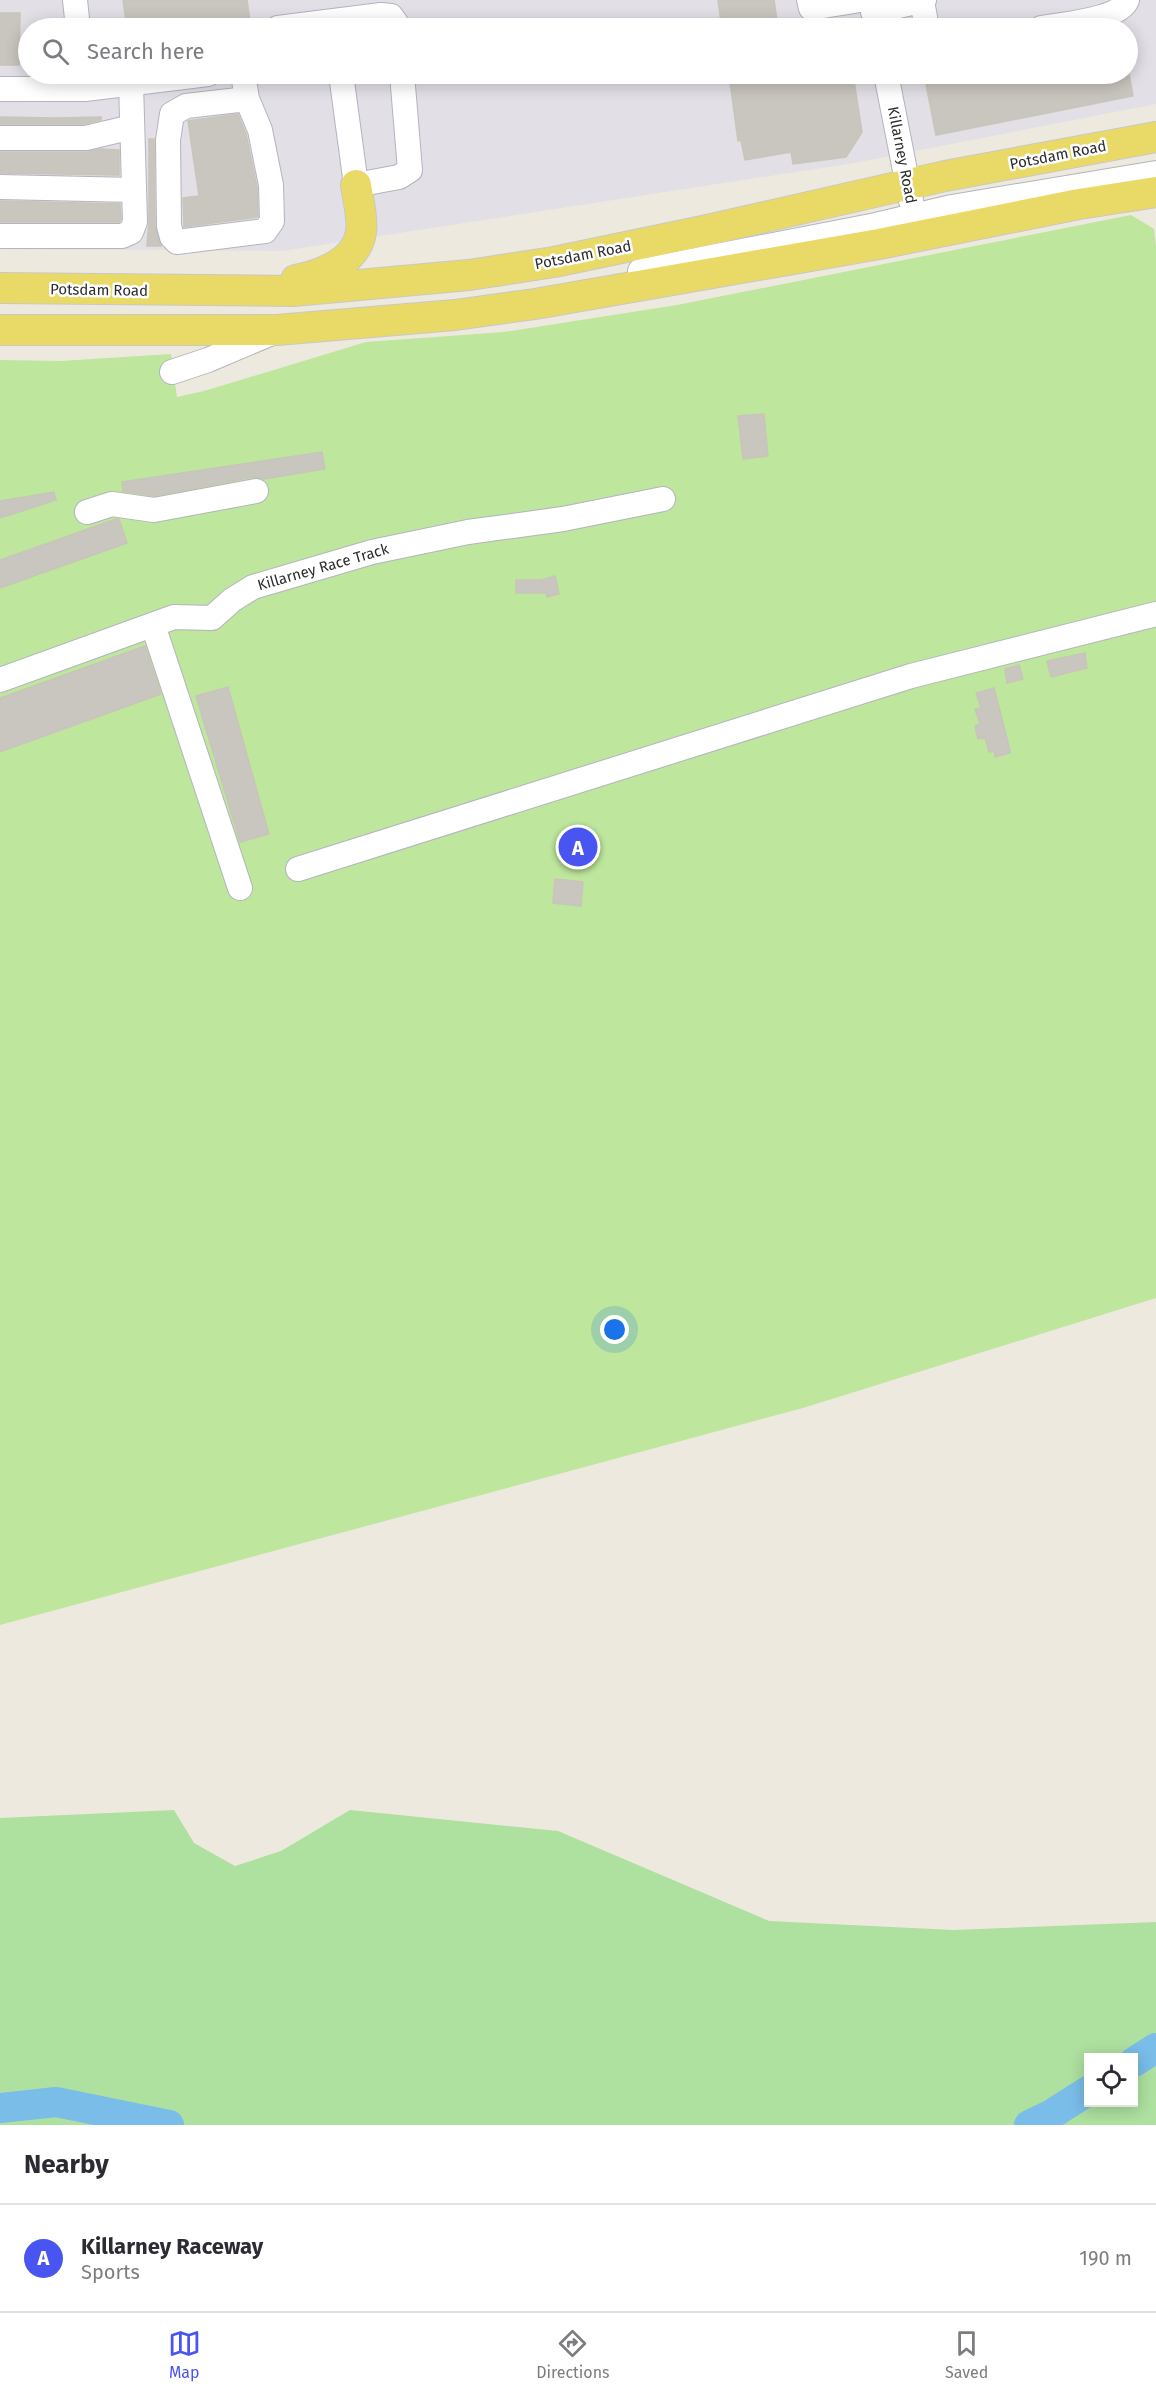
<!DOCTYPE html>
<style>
body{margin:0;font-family:"Fira Sans",sans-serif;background:#f7f7f7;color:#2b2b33}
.controls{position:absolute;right:18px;bottom:18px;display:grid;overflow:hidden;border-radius:0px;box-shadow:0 3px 15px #0003}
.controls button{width:54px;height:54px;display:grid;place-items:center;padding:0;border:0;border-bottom:2px solid #e1e1e2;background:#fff;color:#2b2b33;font:30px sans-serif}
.you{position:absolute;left:615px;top:1330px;width:21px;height:21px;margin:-15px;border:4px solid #fff;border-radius:50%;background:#1a73e8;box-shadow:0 0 0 9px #1a73e833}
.badge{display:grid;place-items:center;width:39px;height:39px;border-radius:50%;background:#4955f0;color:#fff;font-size:20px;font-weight:700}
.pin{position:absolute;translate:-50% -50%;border:3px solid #fff;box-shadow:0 2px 6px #0006}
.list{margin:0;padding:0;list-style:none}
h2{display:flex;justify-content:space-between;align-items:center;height:78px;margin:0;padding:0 24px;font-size:26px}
h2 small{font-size:20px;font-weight:400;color:#7c7c81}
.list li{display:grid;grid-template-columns:39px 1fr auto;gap:18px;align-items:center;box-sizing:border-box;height:108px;padding:0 24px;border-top:2px solid #e1e1e2}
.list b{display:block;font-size:22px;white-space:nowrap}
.list p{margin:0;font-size:20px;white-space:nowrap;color:#7c7c81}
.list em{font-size:20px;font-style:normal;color:#7c7c81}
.icon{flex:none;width:33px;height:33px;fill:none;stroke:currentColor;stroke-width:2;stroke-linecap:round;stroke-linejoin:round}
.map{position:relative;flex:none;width:1156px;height:2125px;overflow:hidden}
.search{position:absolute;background:#fff;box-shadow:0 3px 15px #0003;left:18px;right:18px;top:18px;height:66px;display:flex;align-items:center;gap:15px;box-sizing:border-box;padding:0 21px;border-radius:33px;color:#7c7c81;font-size:22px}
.sheet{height:186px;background:#fff}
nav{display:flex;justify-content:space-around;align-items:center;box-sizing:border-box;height:84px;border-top:2px solid #e1e1e2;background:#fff;font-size:16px;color:#7c7c81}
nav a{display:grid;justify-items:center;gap:3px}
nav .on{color:#4955f0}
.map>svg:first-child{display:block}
</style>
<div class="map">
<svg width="1156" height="2125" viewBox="0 0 1156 2125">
<rect width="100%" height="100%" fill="#ede9df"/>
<!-- industrial -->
<path fill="#e2dfe6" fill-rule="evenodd" d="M 0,0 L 1156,0 L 1156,104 L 854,163 L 282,251 L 0,249 ZM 28,28 L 1128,28 L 1128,74 L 28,74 Z"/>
<!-- green -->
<path fill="#aee09f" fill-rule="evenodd" d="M 174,1810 L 194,1843 L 235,1866 L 281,1851 L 350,1810 L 558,1831 L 769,1921 L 953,1930 L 1156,1922 L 1156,2125 L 0,2125 L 0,1818 ZM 1088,2058 L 1134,2058 L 1134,2102 L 1088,2102 Z"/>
<!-- pitch -->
<polygon fill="#bee69c" points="1131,215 1154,229 1156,247 1156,1298 803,1408 0,1625 0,360 61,361 171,354 177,397 204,391 366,342 504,332 677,305"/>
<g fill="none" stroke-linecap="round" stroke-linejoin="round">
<!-- river -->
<g stroke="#79bde8" stroke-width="30">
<polyline points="1134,2062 1156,2048"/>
<polyline points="0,2108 56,2102 169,2125"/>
<polyline points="1029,2125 1052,2114 1088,2091"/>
</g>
</g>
<!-- building -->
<g fill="#c9c5bf" stroke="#c8c5b9" stroke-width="1.5">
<polygon points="123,0 247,0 250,22 208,28 127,28"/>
<polygon points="718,0 774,0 778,28 722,28"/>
<polygon points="0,13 20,13 19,65 0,65"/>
<polygon points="729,74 853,74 862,132 846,157 793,164 791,152 745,160 741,140 738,141"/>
<polygon points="924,74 1129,74 1133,96 936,135"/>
<polygon points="238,114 246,134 257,187 258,217 184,227 183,198 199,196 188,121"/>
<polygon points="0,117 55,118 101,117 101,120 84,124 0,124"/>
<polygon points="149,139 154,139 155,226 161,246 147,246 149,222"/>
<polygon points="100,149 119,150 119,175 0,173 0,152 86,152"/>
<polygon points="0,201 120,204 121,219 119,222 0,222"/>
<polygon points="764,414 768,456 743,459 738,416"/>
<polygon points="322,452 325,469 264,479 253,477 154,496 123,491 122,482"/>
<polygon points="54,492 56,500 0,518 0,501"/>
<polygon points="116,519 119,519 127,543 0,588 0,560"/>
<polygon points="555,576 559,594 547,597 546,593 516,593 516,580 541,580"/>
<polygon points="145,646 161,694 0,752 0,698"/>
<polygon points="1085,653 1087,668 1051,677 1047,661"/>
<polygon points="1019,665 1023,679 1007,683 1005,669"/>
<polygon points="228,687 269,834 240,842 196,696"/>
<polygon points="994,688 1010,750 1010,753 995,757 994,751 989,752 985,738 978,739 975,726 980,724 975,709 981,708 976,693"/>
<polygon points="555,879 583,882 581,906 553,903"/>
</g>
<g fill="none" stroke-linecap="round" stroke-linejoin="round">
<defs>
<g id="minor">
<polyline points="75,0 78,28"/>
<polyline points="809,0 811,8 860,0"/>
<polyline points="922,1 927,28"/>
<polyline points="873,12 924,0"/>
<polyline points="278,28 381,15 391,16 396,23 397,28"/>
<path d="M 1041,28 C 1061,25 1120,19 1127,0"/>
<polyline points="243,74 247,99 260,130 271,185 272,221 265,231 177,242 172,237 169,226 168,140 172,114 186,106 247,99"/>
<polyline points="341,74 356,185 399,177 410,170 402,74"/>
<polyline points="886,74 911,201"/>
<polyline points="0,89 85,89 208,74"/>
<polyline points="0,138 86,138 132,127"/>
<polyline points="0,187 134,190"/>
<polyline points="0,236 122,236 131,232 135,222 131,83"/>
<polyline points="640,271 876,225 952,207 1156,173"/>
<polyline points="172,372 208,360 272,333"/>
<polyline points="87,512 112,504 154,510 256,491"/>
<polyline points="153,625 240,888"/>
<polyline points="0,680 174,617 212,618 232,600 253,587 372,552 468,532 563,519 663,499"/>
<polyline points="298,869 911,676 1156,614"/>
</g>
<g id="major">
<path d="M 296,280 C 321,275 357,262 361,232 C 363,217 358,200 356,185"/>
<polyline points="0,288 293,291 469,275 554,262 703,231 945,176 1156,137"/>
<polyline points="0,330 277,330 455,315 535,304 879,244 1079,204 1156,192"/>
</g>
</defs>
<!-- minor casing -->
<use href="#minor" stroke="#b3b4bf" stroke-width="26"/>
<!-- major casing -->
<use href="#major" stroke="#c8c8c8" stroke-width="32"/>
<!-- minor -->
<use href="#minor" stroke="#fff" stroke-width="24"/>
<!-- major -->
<use href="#major" stroke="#e9da68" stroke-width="30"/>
</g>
<g text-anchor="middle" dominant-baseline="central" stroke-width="5" stroke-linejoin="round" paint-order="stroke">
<!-- street labels -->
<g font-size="15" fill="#2c2c2c" stroke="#fff">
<text transform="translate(902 155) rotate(79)">Killarney Road</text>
<text transform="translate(1058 155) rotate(-11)">Potsdam Road</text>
<text transform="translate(583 255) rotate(-11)">Potsdam Road</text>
<text transform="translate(99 290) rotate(1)">Potsdam Road</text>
<text transform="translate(323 567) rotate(-16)">Killarney Race Track</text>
</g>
</g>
</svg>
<div class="controls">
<button><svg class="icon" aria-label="locate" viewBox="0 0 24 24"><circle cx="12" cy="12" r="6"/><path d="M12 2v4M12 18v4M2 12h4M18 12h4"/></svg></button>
</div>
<div class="you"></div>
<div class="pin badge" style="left:578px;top:847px">A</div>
<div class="search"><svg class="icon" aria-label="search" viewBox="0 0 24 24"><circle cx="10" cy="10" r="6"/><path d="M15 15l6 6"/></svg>Search here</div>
</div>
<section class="sheet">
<h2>Nearby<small></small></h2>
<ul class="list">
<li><span class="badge">A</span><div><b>Killarney Raceway</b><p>Sports</p></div><em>190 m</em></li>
</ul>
</section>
<nav>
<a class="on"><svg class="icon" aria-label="map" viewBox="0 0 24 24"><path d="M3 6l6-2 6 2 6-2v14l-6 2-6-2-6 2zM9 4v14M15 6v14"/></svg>Map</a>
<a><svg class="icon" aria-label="directions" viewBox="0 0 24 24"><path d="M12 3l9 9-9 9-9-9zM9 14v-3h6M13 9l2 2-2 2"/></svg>Directions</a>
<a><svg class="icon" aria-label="saved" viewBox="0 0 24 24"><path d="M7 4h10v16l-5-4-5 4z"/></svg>Saved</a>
</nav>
